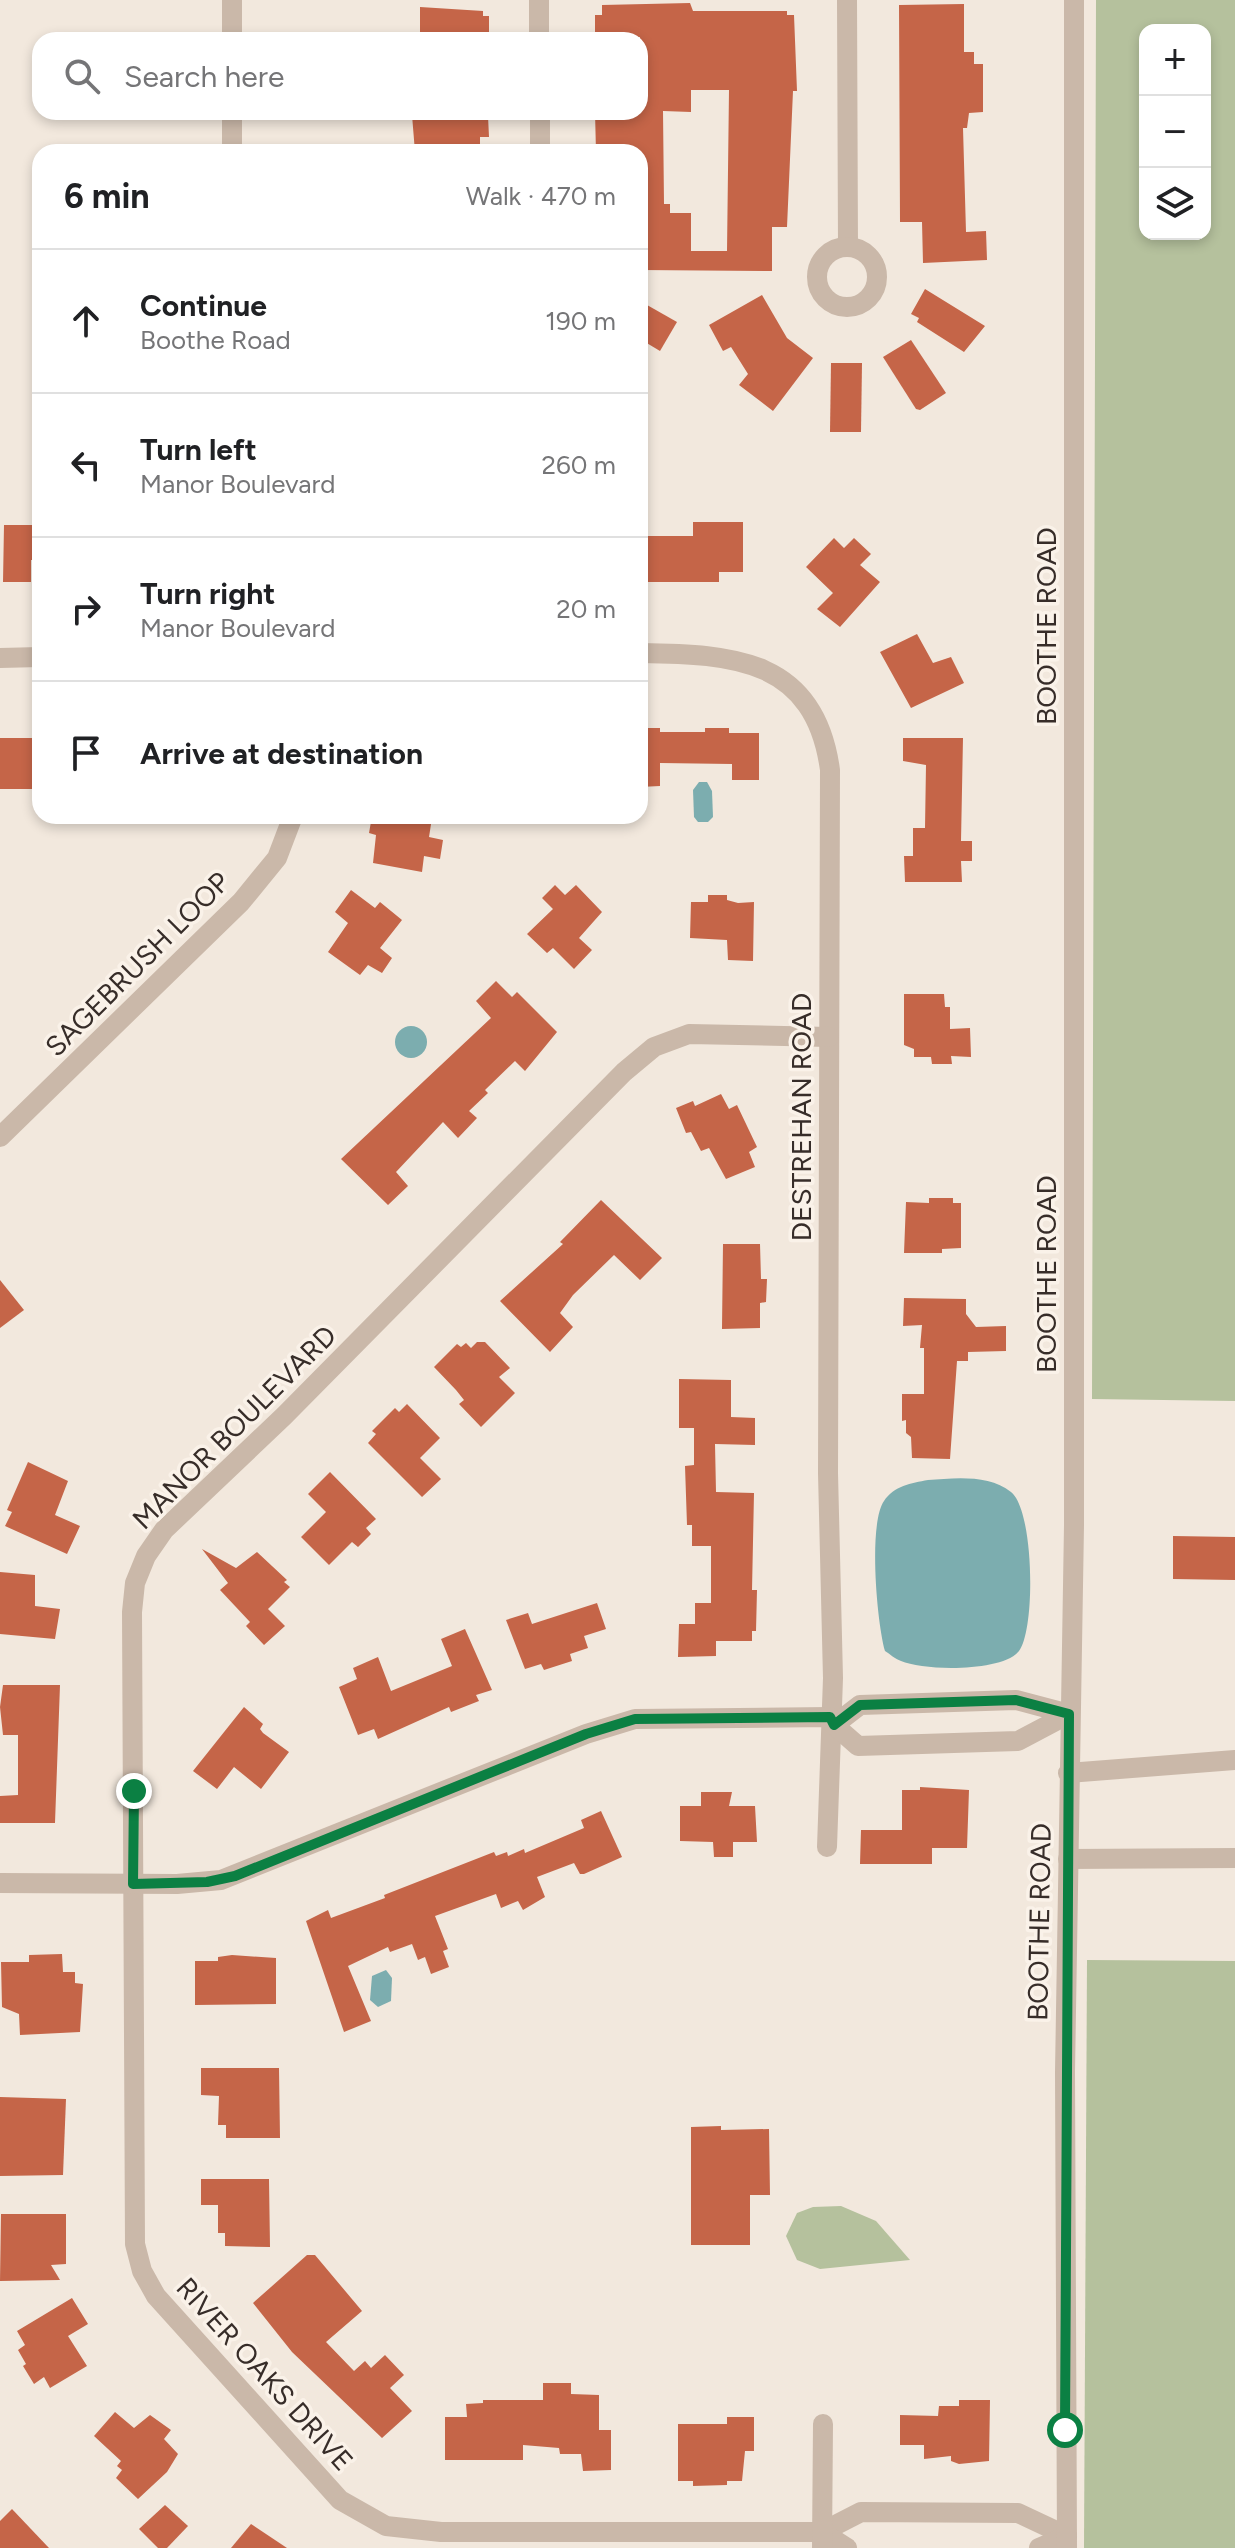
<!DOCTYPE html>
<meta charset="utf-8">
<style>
body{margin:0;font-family:Figtree,sans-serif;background:#f2f2f2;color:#202124}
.controls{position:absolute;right:24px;top:24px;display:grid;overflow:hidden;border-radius:16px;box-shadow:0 4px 12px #0003}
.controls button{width:72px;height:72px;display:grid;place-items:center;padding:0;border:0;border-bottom:2px solid #e0e0e0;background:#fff;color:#202124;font:40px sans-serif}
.stop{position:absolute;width:24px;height:24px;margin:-18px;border:6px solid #0b8043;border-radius:50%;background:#fff}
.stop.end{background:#0b8043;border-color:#fff;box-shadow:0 2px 8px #0008}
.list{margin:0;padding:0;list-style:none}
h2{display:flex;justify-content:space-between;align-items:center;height:104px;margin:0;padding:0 32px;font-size:34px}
h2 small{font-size:26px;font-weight:400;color:#757577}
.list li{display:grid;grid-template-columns:52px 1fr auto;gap:24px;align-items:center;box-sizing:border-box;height:144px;padding:0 32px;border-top:2px solid #e0e0e0}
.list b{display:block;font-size:30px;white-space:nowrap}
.list p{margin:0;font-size:26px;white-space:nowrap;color:#757577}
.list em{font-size:26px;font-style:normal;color:#757577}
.icon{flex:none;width:44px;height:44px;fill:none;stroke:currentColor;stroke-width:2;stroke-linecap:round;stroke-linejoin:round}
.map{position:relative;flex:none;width:1235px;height:2548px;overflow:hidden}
.search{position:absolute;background:#fff;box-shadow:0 4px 12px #0003;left:32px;top:32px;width:616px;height:88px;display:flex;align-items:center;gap:20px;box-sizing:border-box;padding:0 28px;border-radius:24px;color:#757577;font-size:30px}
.panel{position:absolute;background:#fff;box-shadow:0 4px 12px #0003;left:32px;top:144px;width:616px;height:680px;border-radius:24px}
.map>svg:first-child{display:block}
</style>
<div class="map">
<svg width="1235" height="2548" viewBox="0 0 1235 2548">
<rect width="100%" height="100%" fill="#f2e8dd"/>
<!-- green -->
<g fill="#b5c19d" fill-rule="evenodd">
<path d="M 1096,0 L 1235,0 L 1235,1401 L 1092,1399 ZM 1145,30 L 1205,30 L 1205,234 L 1145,234 Z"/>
<polygon points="1087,1960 1235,1961 1235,2548 1084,2548"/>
<polygon points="841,2206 876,2221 910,2260 820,2269 797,2260 786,2236 797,2213 813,2207"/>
</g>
<!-- water -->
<g fill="#7cadaf">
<polygon points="699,782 707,782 712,791 713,817 708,822 698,822 694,817 693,790"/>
<circle cx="411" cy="1042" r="16"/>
<path d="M 928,1480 C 954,1478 989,1474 1011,1492 C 1034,1510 1036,1628 1019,1651 C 1002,1672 924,1671 901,1661 C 895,1659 890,1654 885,1651 C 877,1623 868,1524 884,1501 C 894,1486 911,1483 928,1480 Z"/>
<polygon points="386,1970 392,1978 391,2001 378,2007 370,2000 372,1976"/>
</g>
<!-- building -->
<g fill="#c56548" fill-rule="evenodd">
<path d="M 690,3 L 693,11 L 787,11 L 787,15 L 794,15 L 797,91 L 793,91 L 787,227 L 772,227 L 772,271 L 640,270 L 640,152 L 596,152 L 595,112 L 640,112 L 640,37 L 595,38 L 595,15 L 602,15 L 602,5 ZM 691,90 L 729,90 L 727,251 L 691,251 L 691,213 L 670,213 L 670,204 L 664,204 L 663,111 L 691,112 Z"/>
<polygon points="964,4 964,52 974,52 974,64 983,64 983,112 969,113 967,128 963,128 966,232 986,231 987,260 923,263 922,222 900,222 899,5"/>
<polygon points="420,7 483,11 483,16 489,16 489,40 420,40"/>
<polygon points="422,112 470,112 470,116 488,116 489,137 480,137 480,152 415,152 412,115 422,116"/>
<polygon points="925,289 985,326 964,352 917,322 919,318 911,314"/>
<polygon points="762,295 787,338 813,358 773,411 739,385 748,374 731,347 723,351 709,325"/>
<polygon points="640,301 677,322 660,351 640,339"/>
<polygon points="911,340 946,393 920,410 916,409 883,357"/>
<polygon points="831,363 862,363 861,432 830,432"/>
<polygon points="693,522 743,522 743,572 719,572 719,582 640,582 640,536 693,536"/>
<polygon points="4,525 40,525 40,560 31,560 31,582 3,582"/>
<polygon points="834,538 844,548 854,538 871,554 860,565 880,582 840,627 817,609 833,593 806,567"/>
<polygon points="917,634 933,663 951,657 964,683 911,708 880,652"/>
<polygon points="640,728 660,728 660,732 705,732 705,728 729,728 729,733 759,733 759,780 732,780 732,764 660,763 660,786 640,787"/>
<rect x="0" y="738" width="40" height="51"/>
<polygon points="903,738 963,738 961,841 972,841 972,861 961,861 962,882 905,882 904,856 913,856 913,828 925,828 926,765 903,761"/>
<polygon points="372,816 432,818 429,837 443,840 440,859 424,856 422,872 373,863 376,835 369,833"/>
<polygon points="555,885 565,895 576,885 602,912 579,938 592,950 574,969 553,948 547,953 527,934 553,909 542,898"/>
<polygon points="351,890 375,908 380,902 402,920 380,948 392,958 382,973 368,965 360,975 328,952 348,923 335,912"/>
<polygon points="708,895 727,895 727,900 738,903 754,902 753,961 728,960 727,940 690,938 691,902 708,902"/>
<polygon points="496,981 512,997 517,992 557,1032 525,1071 515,1061 485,1090 488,1093 469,1111 477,1118 458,1138 443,1122 396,1172 408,1186 388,1205 341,1159 491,1018 476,1001"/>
<polygon points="904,994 944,994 945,1007 950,1007 950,1029 970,1028 971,1057 951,1056 952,1064 932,1064 931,1057 914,1057 914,1049 904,1045"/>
<polygon points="721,1094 729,1109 737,1105 757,1147 749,1152 755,1167 726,1179 709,1148 701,1151 691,1132 686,1133 676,1108 693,1101 695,1106"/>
<polygon points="929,1198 953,1198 953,1203 961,1203 961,1248 942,1249 942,1253 904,1253 906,1202 929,1203"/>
<polygon points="601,1200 662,1258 640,1280 614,1255 573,1295 560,1313 573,1327 550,1352 500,1301 563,1244 560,1242"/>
<polygon points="723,1244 760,1244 761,1279 767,1279 766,1302 760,1303 760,1328 722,1329"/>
<polygon points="0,1280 24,1310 0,1328"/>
<polygon points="904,1298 966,1299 966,1314 976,1327 1006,1326 1006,1351 968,1352 968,1361 957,1361 950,1459 912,1458 911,1437 906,1433 906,1420 902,1421 902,1394 924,1394 924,1348 920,1348 922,1325 903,1326"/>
<polygon points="477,1342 485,1342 510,1368 499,1377 515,1393 481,1427 459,1404 464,1400 456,1390 434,1367 457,1344 461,1347 466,1343 471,1348"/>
<polygon points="679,1379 731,1380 731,1417 755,1418 755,1445 715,1444 716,1492 754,1493 752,1590 757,1590 756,1631 752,1631 752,1641 716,1641 716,1656 678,1657 679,1624 695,1624 695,1603 711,1603 711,1546 692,1546 692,1525 687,1525 685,1466 694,1465 694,1428 679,1428"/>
<polygon points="407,1404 440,1438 420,1458 441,1479 422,1497 368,1443 376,1434 372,1431 395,1408 399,1412"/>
<polygon points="28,1462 68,1481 55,1515 80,1526 67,1554 5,1526 12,1512 7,1510"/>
<polygon points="330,1472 376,1519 366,1528 371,1534 358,1547 352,1542 329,1565 301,1537 326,1512 308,1494"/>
<polygon points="1173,1536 1235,1537 1235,1580 1173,1579"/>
<polygon points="202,1549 236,1568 257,1552 287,1580 284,1582 290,1587 268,1609 285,1626 264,1645 246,1626 250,1622 220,1590 228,1583"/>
<polygon points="0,1572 35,1575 35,1606 60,1609 55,1639 0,1634"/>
<polygon points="597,1603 606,1629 584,1636 588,1648 570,1654 572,1661 544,1670 541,1664 525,1669 506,1620 528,1613 532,1624"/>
<polygon points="465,1629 492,1690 476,1695 479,1701 451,1712 449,1707 378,1739 374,1729 358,1735 339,1687 357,1679 353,1668 378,1657 391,1691 452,1666 441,1639"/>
<polygon points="3,1685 60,1685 55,1823 0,1823 0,1796 18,1795 18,1735 3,1735 0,1707"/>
<polygon points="244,1707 263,1724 260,1729 263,1733 289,1752 261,1789 234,1767 217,1789 193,1771"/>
<polygon points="920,1787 969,1790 967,1848 932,1848 932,1864 860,1864 861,1830 902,1830 902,1790 920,1790"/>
<polygon points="701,1792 732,1792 729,1806 755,1806 757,1842 733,1842 733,1857 714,1857 713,1842 680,1841 680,1806 701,1806"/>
<polygon points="601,1811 622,1857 584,1874 580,1874 574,1863 537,1877 545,1897 523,1910 518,1901 501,1908 496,1894 435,1916 448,1949 443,1951 449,1967 431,1974 425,1957 418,1960 412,1944 390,1952 388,1947 348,1966 371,2021 344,2032 306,1921 328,1910 331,1918 385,1898 384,1895 494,1852 496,1856 507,1852 508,1856 524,1849 525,1853 584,1828 581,1820"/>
<polygon points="62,1954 63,1972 75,1972 75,1983 83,1984 80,2032 20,2035 19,2014 2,2007 1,1962 29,1962 29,1955"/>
<polygon points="232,1955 276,1958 276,2004 195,2005 195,1961 218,1961 218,1957"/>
<polygon points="201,2068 279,2068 280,2138 226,2138 226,2125 218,2125 219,2096 201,2095"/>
<polygon points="0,2097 66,2099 63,2175 0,2176"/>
<polygon points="721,2126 721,2130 769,2129 770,2195 750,2195 750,2245 691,2245 691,2127"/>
<polygon points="201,2179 269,2179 270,2247 225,2246 225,2233 218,2233 218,2205 201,2205"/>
<polygon points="1,2214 66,2214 66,2264 51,2265 60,2280 0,2281"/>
<polygon points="307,2255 315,2255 362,2311 326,2342 354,2371 365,2361 371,2368 385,2355 404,2375 390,2388 412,2411 382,2438 292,2352 253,2303"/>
<polygon points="72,2298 88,2324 68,2336 87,2366 50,2388 44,2377 34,2384 23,2366 26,2364 18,2350 25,2345 17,2331"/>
<polygon points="543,2383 571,2383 571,2394 599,2395 599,2430 611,2430 611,2470 583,2471 581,2454 560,2454 559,2448 523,2445 523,2460 445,2460 445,2417 467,2417 466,2404 483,2403 483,2400 543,2400"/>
<polygon points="959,2400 990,2400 989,2461 959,2464 951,2461 951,2456 924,2459 924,2445 900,2445 900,2415 938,2416 939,2406 959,2406"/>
<polygon points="115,2412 134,2428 150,2415 171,2430 164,2439 178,2454 167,2472 138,2499 116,2478 122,2470 117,2466 121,2461 94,2436"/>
<polygon points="727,2417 754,2417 754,2451 745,2451 742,2481 727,2481 727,2485 693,2486 693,2481 678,2481 678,2424 727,2424"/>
<polygon points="165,2505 188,2526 167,2548 158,2548 139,2529"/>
<polygon points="12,2509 49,2548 0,2548 0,2521"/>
<polygon points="251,2524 287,2548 231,2548"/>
</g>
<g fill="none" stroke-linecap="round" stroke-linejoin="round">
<!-- minor -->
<g stroke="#cab8a9" stroke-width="20">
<polyline points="232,0 232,40"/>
<polyline points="539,0 539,40"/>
<polyline points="847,0 848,247"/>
<polyline points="232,112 232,152"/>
<polyline points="540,112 540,152"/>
<circle cx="847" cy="277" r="30"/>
<path d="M 640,653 C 734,654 815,659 830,770 L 828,1473 L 833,1678 L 827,1847"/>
<polyline points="0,658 40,657"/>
<polyline points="829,1037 689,1034 654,1047 624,1072 284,1416 164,1530 146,1556 135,1583 132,1612 135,2244 142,2271 156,2296 340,2500 386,2526 441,2532 822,2532 861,2512 1018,2513 1067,2536"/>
<polyline points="0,1137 241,902 277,858 293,816"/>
<polyline points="834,1725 860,1705 1016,1700 1069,1714"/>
<polyline points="1068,1773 1235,1760"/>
<polyline points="1068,1859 1235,1858"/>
<polyline points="0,1883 177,1884 221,1880 586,1734 635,1719 830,1717 834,1725 858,1746 1018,1741 1069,1714"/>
<polyline points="822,2532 847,2548"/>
<polyline points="822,2548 823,2424"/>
<polyline points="1039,2548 1067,2536"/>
<polyline points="1067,2548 1065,2072 1074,1525 1074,0"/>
</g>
</g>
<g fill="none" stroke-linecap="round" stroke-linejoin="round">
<!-- route -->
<polyline stroke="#0b8043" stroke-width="10" points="134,1791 133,1884 207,1882 235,1876 586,1734 635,1719 830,1717 834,1725 860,1705 1016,1700 1069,1714 1065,2430"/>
</g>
<g text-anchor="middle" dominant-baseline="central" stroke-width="7" stroke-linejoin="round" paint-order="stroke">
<!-- street labels -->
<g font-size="28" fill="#372d29" stroke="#faf2e9">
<text transform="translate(1046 626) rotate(-90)">BOOTHE ROAD</text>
<text transform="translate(137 964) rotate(-45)">SAGEBRUSH LOOP</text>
<text transform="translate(801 1117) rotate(-90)">DESTREHAN ROAD</text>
<text transform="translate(1046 1274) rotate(-90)">BOOTHE ROAD</text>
<text transform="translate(234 1427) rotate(-45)">MANOR BOULEVARD</text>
<text transform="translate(1039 1922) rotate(-89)">BOOTHE ROAD</text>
<text transform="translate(265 2374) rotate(48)">RIVER OAKS DRIVE</text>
</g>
</g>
</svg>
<div class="controls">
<button>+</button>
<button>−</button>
<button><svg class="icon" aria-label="layers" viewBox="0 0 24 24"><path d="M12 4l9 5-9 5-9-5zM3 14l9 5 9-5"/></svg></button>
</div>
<div class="stop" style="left:1065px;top:2430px"></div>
<div class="stop end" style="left:134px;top:1791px"></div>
<div class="search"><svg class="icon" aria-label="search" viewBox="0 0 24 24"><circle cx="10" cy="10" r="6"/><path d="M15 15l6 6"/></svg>Search here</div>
<section class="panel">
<h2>6 min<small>Walk · 470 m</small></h2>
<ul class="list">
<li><svg class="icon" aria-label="ahead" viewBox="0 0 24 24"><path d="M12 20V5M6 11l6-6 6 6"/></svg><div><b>Continue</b><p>Boothe Road</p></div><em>190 m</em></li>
<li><svg class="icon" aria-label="left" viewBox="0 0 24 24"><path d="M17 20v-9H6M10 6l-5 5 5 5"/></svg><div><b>Turn left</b><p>Manor Boulevard</p></div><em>260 m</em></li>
<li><svg class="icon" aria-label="right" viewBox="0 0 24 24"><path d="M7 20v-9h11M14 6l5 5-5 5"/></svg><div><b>Turn right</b><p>Manor Boulevard</p></div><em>20 m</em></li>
<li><svg class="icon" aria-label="arrive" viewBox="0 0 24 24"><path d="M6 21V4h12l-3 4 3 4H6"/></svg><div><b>Arrive at destination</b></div></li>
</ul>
</section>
</div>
